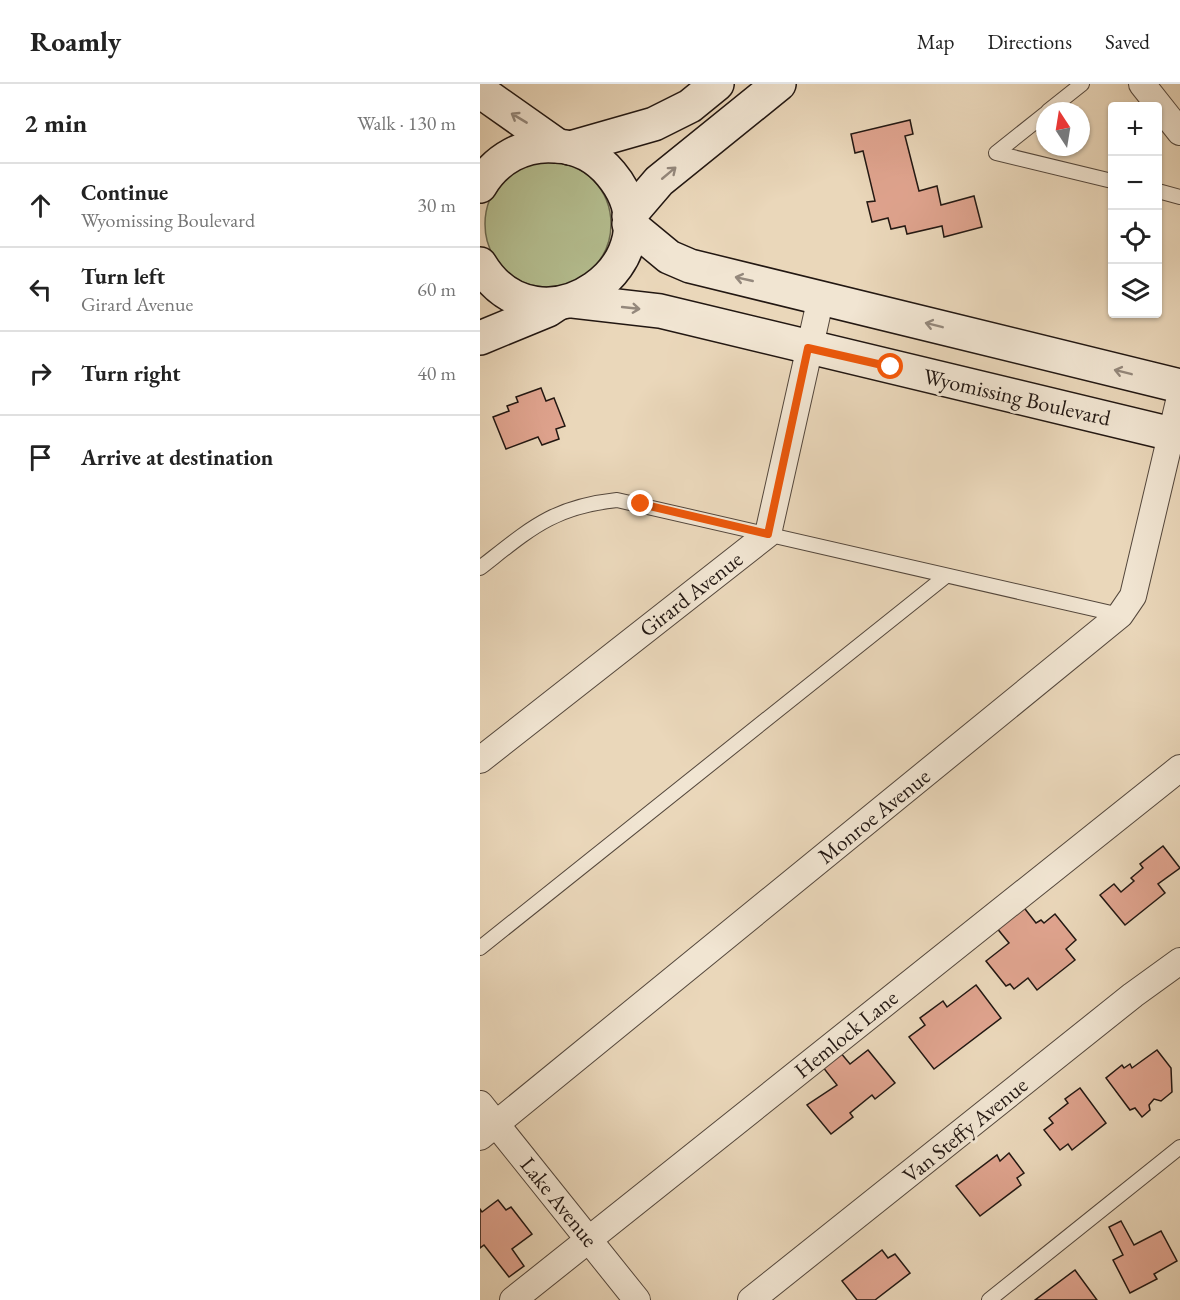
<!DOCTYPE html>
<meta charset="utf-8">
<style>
body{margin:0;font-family:"EB Garamond",serif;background:#f6f6f6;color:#222}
.controls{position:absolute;right:18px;top:18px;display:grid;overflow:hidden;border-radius:6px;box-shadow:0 2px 4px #0004}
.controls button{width:54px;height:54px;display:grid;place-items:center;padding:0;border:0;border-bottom:2px solid #e0e0e0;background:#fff;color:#222;font:30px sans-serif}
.compass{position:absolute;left:556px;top:18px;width:54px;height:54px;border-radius:50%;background:#fff;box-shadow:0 2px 4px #0004;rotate:348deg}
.stop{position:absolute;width:18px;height:18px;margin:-14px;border:4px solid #ea580c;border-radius:50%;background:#fff}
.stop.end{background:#ea580c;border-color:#fff;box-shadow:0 2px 6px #0008}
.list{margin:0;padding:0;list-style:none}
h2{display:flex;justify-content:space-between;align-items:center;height:78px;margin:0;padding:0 24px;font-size:26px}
h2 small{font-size:20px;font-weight:400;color:#767676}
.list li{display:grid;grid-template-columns:39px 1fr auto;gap:18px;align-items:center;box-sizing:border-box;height:84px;padding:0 24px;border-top:2px solid #e0e0e0}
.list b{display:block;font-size:22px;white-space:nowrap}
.list p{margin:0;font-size:20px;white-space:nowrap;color:#767676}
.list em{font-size:20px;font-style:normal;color:#767676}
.icon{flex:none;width:33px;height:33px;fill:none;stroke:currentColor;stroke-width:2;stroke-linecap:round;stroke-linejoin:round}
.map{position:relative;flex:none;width:700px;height:1216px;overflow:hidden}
header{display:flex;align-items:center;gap:36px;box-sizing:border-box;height:84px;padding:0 30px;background:#fff;border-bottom:2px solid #e0e0e0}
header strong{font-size:28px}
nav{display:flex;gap:33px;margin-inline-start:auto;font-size:21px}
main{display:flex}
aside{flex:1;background:#fff}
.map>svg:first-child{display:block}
</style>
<header>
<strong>Roamly</strong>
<nav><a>Map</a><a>Directions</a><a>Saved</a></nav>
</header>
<main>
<aside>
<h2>2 min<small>Walk · 130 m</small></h2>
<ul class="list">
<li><svg class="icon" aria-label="ahead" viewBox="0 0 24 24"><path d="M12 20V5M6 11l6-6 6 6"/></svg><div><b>Continue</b><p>Wyomissing Boulevard</p></div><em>30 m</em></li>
<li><svg class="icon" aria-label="left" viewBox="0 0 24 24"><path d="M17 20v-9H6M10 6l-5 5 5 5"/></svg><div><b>Turn left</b><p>Girard Avenue</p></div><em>60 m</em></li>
<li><svg class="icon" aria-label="right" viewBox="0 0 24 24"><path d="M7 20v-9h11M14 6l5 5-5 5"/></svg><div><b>Turn right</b></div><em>40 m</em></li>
<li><svg class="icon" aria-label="arrive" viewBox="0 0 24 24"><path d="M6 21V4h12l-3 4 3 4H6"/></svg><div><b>Arrive at destination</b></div></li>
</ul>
</aside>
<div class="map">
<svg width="700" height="1216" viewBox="0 0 700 1216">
<rect width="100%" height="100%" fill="#ead7ba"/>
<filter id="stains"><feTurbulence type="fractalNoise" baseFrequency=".00333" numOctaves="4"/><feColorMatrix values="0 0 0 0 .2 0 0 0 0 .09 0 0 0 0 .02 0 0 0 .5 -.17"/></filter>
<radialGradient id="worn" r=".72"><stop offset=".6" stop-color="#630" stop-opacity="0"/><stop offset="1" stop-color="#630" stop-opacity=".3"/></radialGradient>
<!-- green -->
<circle fill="#b5bf91" stroke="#6c6b52" stroke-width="1.5" cx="68" cy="140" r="63"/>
<!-- building -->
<g fill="#e0a48f" stroke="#221712" stroke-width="1.5">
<polygon points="430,36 433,50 425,52 439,107 457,102 461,121 494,112 502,143 464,153 462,142 427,150 425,142 411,145 408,134 392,138 387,118 395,117 383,67 375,69 371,50"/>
<polygon points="61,304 66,317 74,314 85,342 76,345 79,355 62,361 58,353 26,365 13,333 29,327 27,322 38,318 36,313"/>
<polygon points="683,762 700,784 678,800 685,809 645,841 620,811 634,800 641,808 654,797 651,794 663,784 660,780"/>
<polygon points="538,816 556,839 561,836 564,839 575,830 596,856 586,865 595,876 557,906 548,894 534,905 530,900 526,902 506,877 529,859 511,837"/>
<polygon points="496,901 521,934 454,985 429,953 445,941 440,934 463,917 467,923"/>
<polygon points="388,966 415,999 395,1015 392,1011 370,1029 373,1033 351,1050 327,1021 357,1001 342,982 360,968 370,980"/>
<polygon points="677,966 691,984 692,1008 681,1017 674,1015 669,1021 670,1026 662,1033 655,1024 650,1026 626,994 642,981 644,984 650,980 652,984"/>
<polygon points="600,1004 626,1039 592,1066 588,1060 580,1066 564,1046 573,1039 569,1034 588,1019 585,1015"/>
<polygon points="529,1069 544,1089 537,1094 541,1101 500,1132 476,1102 517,1071 520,1077"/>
<polygon points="18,1116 26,1126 31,1123 52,1150 32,1165 44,1182 29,1193 4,1161 0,1164 0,1125 2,1128"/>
<polygon points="641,1137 654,1161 681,1147 697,1177 674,1190 677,1195 650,1209 633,1176 643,1171 629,1143"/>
<polygon points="402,1166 408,1174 415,1170 430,1189 395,1216 377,1216 362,1197"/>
<polygon points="595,1186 617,1216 555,1216"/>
</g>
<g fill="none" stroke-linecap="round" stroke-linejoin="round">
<defs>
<g id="lane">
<polyline points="568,27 602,0"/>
<polyline points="565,30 516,69 632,97"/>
<polyline points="678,107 700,113"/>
<path d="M 0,484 C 50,445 72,423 137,416 L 640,531"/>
<polyline points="0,864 466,492"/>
<polyline points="509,1216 700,1063"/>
</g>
<g id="street">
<polyline points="662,0 700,48"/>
<polyline points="0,676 288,450 341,213"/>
<polyline points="0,1020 157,1216"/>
<polyline points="0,1053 640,531 653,512 700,313"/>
<polyline points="33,1216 700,684"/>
<polyline points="271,1216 653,911 700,877"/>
</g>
<g id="secondary">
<polyline points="0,7 78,62"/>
<polyline points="90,64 174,40 210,22 237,0"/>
<path d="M 0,102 C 16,75 44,59 76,62 C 98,63 117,73 131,90 C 203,176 59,278 0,180"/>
<polyline points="149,132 179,97 299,0"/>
<polyline points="149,140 189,173 210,182 700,302"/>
<polyline points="93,217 180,227 700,352"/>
<polyline points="0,254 68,226 77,220"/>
</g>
</defs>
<!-- lane casing -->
<use href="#lane" stroke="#54473c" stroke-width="16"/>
<!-- street casing -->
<use href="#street" stroke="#54473c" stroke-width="28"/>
<!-- secondary casing -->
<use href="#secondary" stroke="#221712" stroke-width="36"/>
<!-- lane -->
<use href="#lane" stroke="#f1e5d2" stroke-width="14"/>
<!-- street -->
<use href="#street" stroke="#f1e5d2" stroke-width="26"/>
<!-- secondary -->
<use href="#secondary" stroke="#f1e5d2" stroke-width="33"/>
</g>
<!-- one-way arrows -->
<defs><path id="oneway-shaft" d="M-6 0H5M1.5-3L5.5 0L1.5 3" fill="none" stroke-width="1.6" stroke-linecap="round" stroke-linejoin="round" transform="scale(1.5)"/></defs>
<g stroke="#94887c">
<use href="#oneway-shaft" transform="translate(39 34) rotate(-149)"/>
<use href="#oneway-shaft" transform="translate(189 89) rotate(-40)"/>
<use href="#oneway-shaft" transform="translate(264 195) rotate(-167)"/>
<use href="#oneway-shaft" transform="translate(151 224) rotate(6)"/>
<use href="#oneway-shaft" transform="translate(454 241) rotate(-166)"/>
<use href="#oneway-shaft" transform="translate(643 288) rotate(-166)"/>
</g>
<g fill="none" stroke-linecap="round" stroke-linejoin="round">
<!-- route -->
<polyline stroke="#ea580c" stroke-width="8" points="161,420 288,450 328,264 411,283"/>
</g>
<g text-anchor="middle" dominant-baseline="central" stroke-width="6" stroke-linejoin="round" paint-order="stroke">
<!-- street labels -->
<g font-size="22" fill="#221712" stroke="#f1e5d2">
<text transform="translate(537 313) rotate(13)">Wyomissing Boulevard</text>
<text transform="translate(211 510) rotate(-38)">Girard Avenue</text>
<text transform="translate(394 732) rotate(-39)">Monroe Avenue</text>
<text transform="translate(366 950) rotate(-39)">Hemlock Lane</text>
<text transform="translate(485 1046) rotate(-39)">Van Steffy Avenue</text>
<text transform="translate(79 1118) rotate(51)">Lake Avenue</text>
</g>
</g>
<rect width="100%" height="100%" filter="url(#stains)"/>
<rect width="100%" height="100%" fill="url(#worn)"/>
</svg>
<div class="controls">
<button>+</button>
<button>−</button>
<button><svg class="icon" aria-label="locate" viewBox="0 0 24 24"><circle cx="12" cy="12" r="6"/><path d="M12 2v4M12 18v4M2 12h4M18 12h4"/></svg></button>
<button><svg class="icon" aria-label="layers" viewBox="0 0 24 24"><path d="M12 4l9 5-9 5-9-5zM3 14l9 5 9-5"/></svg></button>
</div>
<svg class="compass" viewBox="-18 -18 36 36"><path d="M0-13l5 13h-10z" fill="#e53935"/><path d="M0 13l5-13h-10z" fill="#767676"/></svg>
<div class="stop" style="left:411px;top:283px"></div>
<div class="stop end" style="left:161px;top:420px"></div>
</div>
</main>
